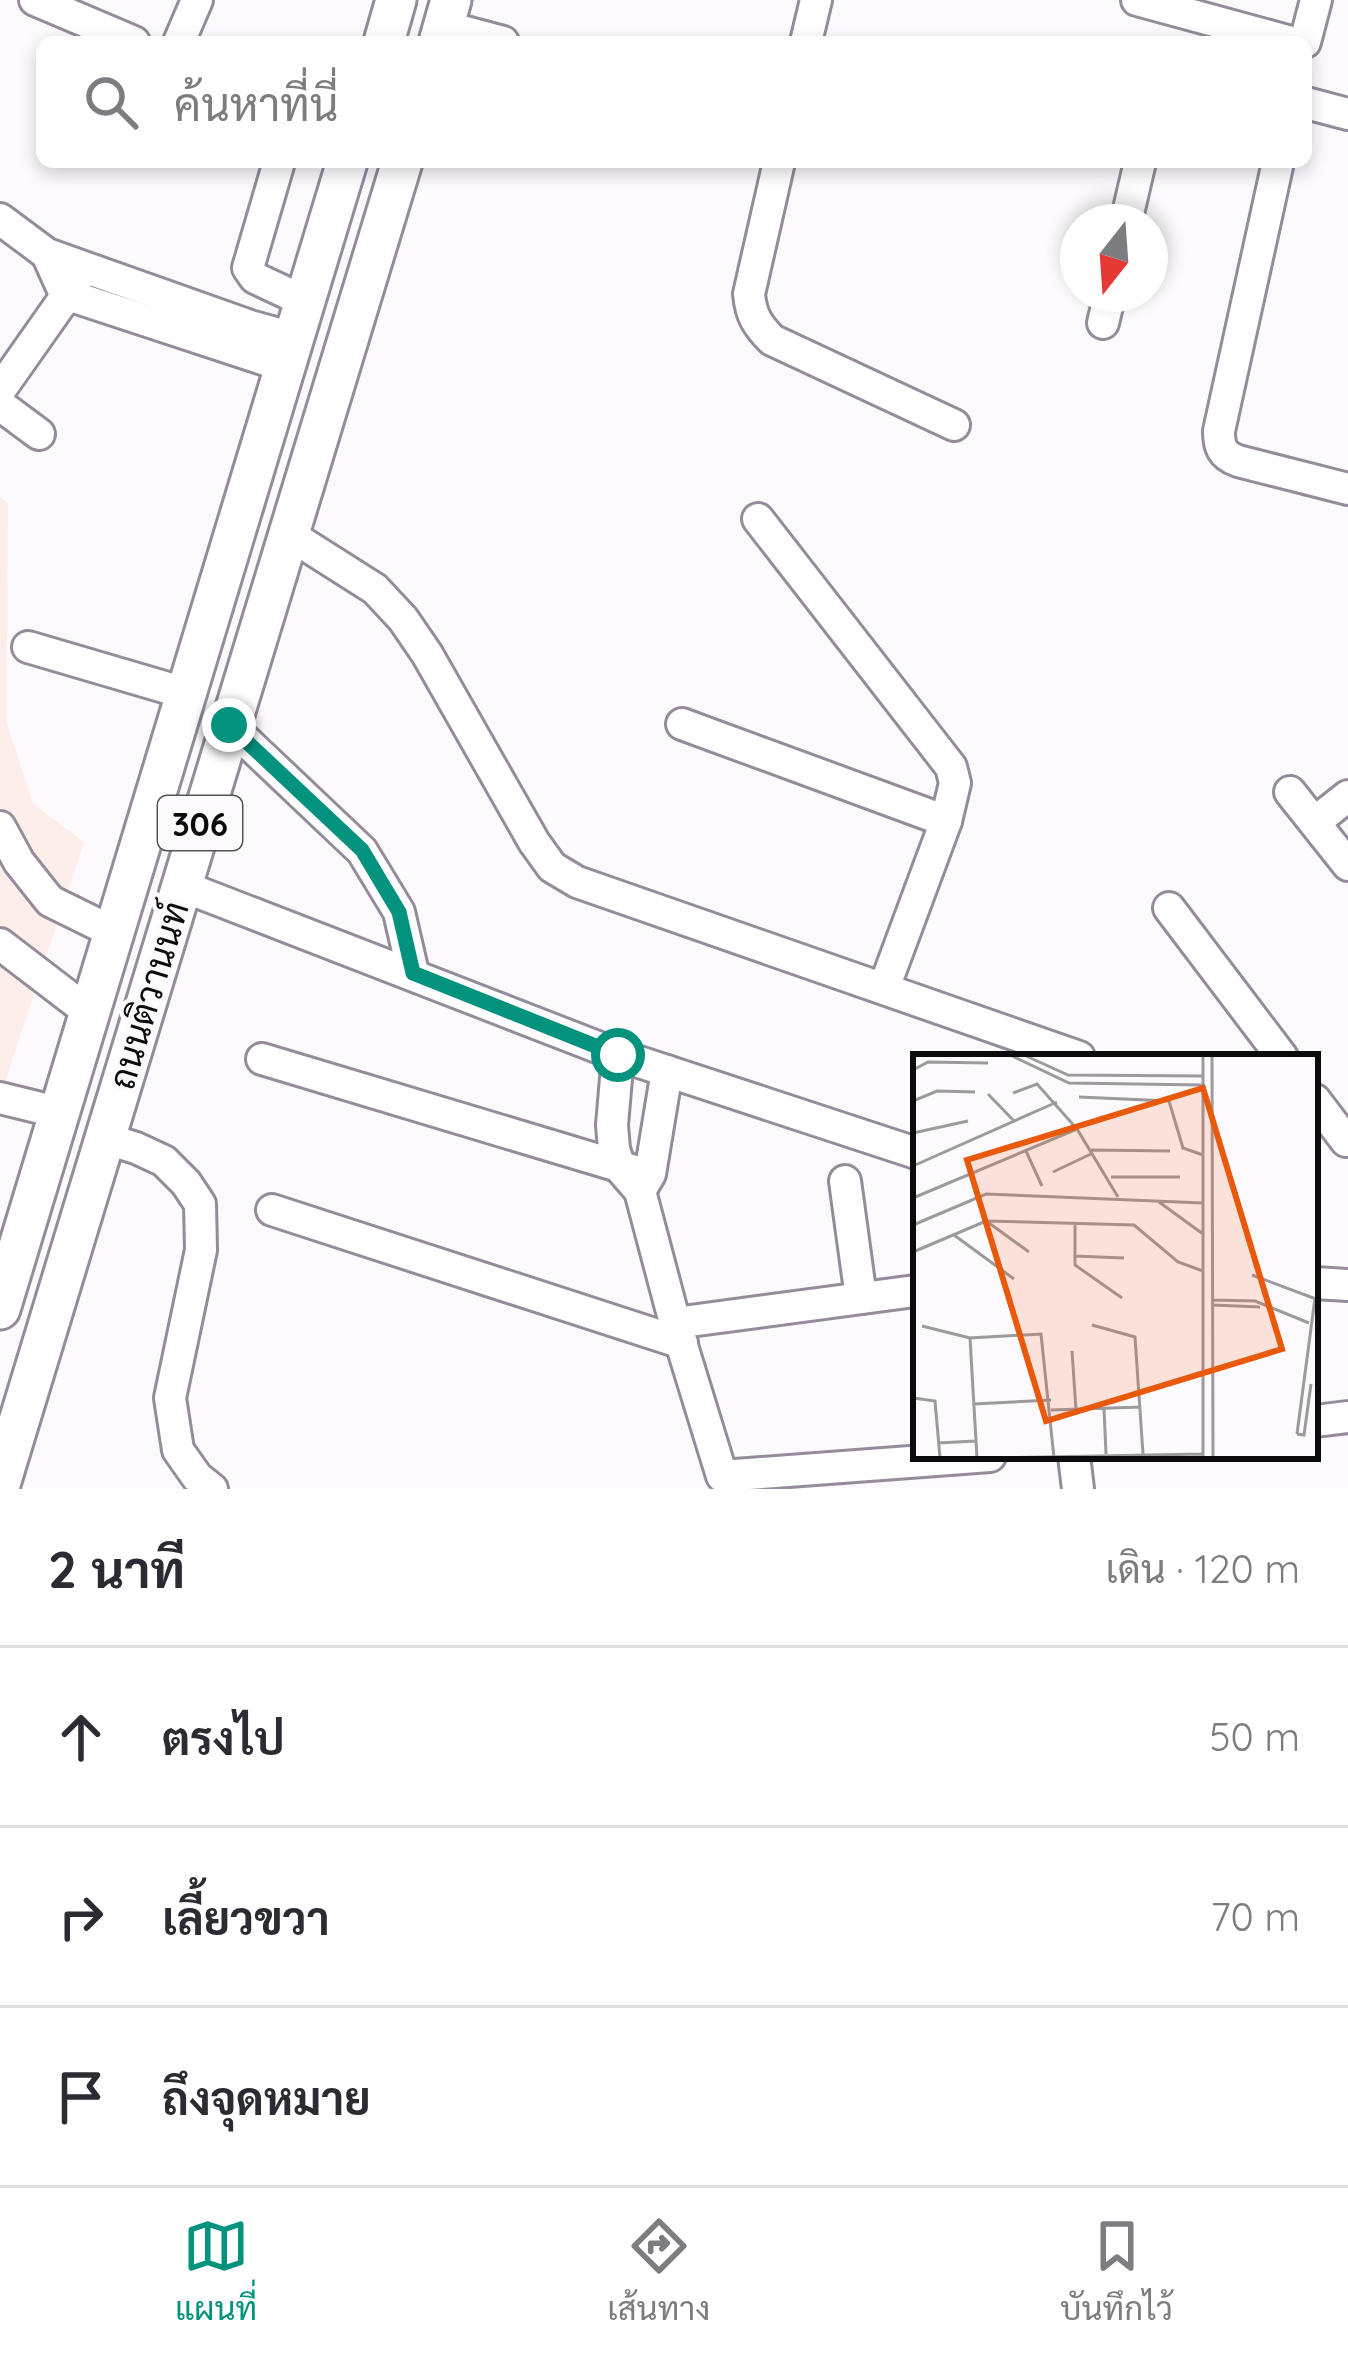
<!DOCTYPE html>
<html lang="th">
<meta charset="utf-8">
<style>
body{margin:0;font-family:Quicksand,Sarabun,sans-serif;background:#f7f7f7;color:#2b2b33}
.compass{position:absolute;left:1060px;top:204px;width:108px;height:108px;border-radius:50%;background:#fff;box-shadow:0 6px 18px #0003;rotate:197deg}
.stop{position:absolute;width:36px;height:36px;margin:-27px;border:9px solid #03927e;border-radius:50%;background:#fff}
.stop.end{background:#03927e;border-color:#fff;box-shadow:0 3px 12px #0008}
.list{margin:0;padding:0;list-style:none}
h2{display:flex;justify-content:space-between;align-items:center;height:156px;margin:0;padding:0 48px;font-size:51px}
h2 small{font-size:39px;font-weight:400;color:#7c7c81}
.list li{display:grid;grid-template-columns:78px 1fr auto;gap:36px;align-items:center;box-sizing:border-box;height:180px;padding:0 48px;border-top:3px solid #e1e1e2}
.list b{display:block;font-size:45px;white-space:nowrap}
.list em{font-size:39px;font-style:normal;color:#7c7c81}
.icon{flex:none;width:66px;height:66px;fill:none;stroke:currentColor;stroke-width:2;stroke-linecap:round;stroke-linejoin:round}
.map{position:relative;flex:none;width:1348px;height:1489px;overflow:hidden}
.search{position:absolute;background:#fff;box-shadow:0 6px 18px #0003;left:36px;right:36px;top:36px;height:132px;display:flex;align-items:center;gap:30px;box-sizing:border-box;padding:0 42px;border-radius:18px;color:#7c7c81;font-size:45px}
.sheet{height:696px;background:#fff}
nav{display:flex;justify-content:space-around;align-items:center;box-sizing:border-box;height:168px;border-top:3px solid #e1e1e2;background:#fff;font-size:33px;color:#7c7c81}
nav a{display:grid;justify-items:center;gap:6px}
nav .on{color:#03927e}
.map>svg:first-child{display:block}
</style>
<div class="map">
<svg width="1348" height="1489" viewBox="0 0 1348 1489">
<rect width="100%" height="100%" fill="#fdfafe"/>
<!-- industrial -->
<polygon fill="#fdeee9" points="0,497 8,503 6,720 33,804 84,842 0,1097"/>
<g fill="none" stroke-linecap="round" stroke-linejoin="round">
<defs>
<g id="minor">
<polyline points="35,0 134,42"/>
<polyline points="1137,0 1291,42"/>
<polyline points="443,26 503,42"/>
<polyline points="179,42 197,0"/>
<polyline points="806,42 816,0"/>
<polyline points="1305,42 1316,0"/>
<polyline points="1306,103 1348,114"/>
<polyline points="279,162 248,268 255,278 304,301"/>
<path d="M 779,162 L 749,294 C 751,315 757,325 772,340 L 954,425"/>
<path d="M 1278,162 L 1219,431 C 1219,447 1222,455 1238,461 L 1348,489"/>
<polyline points="0,219 47,254 250,326 293,338"/>
<polyline points="1126,222 1140,162"/>
<polyline points="47,254 65,294 284,366"/>
<polyline points="1103,323 1110,294"/>
<polyline points="0,390 76,282"/>
<polyline points="0,405 39,434"/>
<polyline points="758,519 951,767 955,783 946,821 884,988"/>
<polyline points="290,535 375,589 403,619 427,654 534,842 552,867 577,882 1079,1057"/>
<polyline points="28,647 188,694"/>
<polyline points="682,724 946,821"/>
<polyline points="229,725 362,851 399,912 413,973"/>
<polyline points="1290,792 1348,865"/>
<polyline points="1315,822 1348,796"/>
<polyline points="0,827 19,862 50,901 115,933"/>
<polyline points="182,886 618,1055 916,1153"/>
<polyline points="1169,908 1282,1057"/>
<polyline points="0,944 90,1013"/>
<polyline points="618,1055 612,1125 614,1149 620,1168 640,1191 675,1323 722,1476 990,1456"/>
<polyline points="262,1059 635,1171"/>
<polyline points="0,1098 61,1113"/>
<polyline points="1315,1100 1346,1141"/>
<polyline points="104,1138 136,1148 164,1161 186,1183 200,1204 201,1250 170,1398 178,1450 197,1477 212,1489"/>
<polyline points="845,1181 861,1298"/>
<polyline points="640,1191 650,1174 667,1071"/>
<polyline points="272,1210 682,1343"/>
<polyline points="1315,1283 1348,1285"/>
<polyline points="675,1323 915,1291"/>
<polyline points="1315,1421 1348,1417"/>
<polyline points="1074,1456 1078,1489"/>
</g>
<g id="major">
<polyline points="384,42 396,0"/>
<polyline points="439,42 451,0"/>
<polyline points="0,1309 347,162"/>
<polyline points="0,1484 402,162"/>
</g>
</defs>
<!-- minor casing -->
<use href="#minor" stroke="#958b9b" stroke-width="36"/>
<!-- major casing -->
<use href="#major" stroke="#958b9b" stroke-width="45"/>
<!-- minor -->
<use href="#minor" stroke="#fff" stroke-width="30"/>
<!-- major -->
<use href="#major" stroke="#fff" stroke-width="39"/>
</g>
<g fill="none" stroke-linecap="round" stroke-linejoin="round">
<!-- route -->
<polyline stroke="#03927e" stroke-width="15" points="229,725 362,850 399,912 413,973 618,1055"/>
</g>
<g text-anchor="middle" dominant-baseline="central" stroke-width="9" stroke-linejoin="round" paint-order="stroke">
<!-- shield labels -->
<rect fill="#fdfafe" stroke="#555257" stroke-width="3" x="158" y="796" width="84" height="54" rx="9"/>
<g font-size="33" font-weight="bold" fill="#0d0a0f">
<text x="200" y="823">306</text>
</g>
<!-- street labels -->
<g font-size="36" fill="#0d0a0f" stroke="#fdfafe">
<text transform="translate(148 995) rotate(-73)">ถนนติวานนท์</text>
</g>
</g>
<!-- overview -->
<g transform="translate(913 1054)">
<rect width="405" height="405" fill="#fdfafe"/>
<path fill="none" stroke="#9d9a9e" stroke-width="3" d="M 97,1 L 156,29 L 290,31M 111,1 L 155,21 L 289,22M 290,1 L 290,404M 299,1 L 300,404M 0,16 L 15,8 L 75,9M 100,39 L 124,30 L 164,75M 75,40 L 101,67M 166,43 L 256,47 L 270,94 L 290,101M 0,47 L 24,37 L 62,38M 0,79 L 55,67M 112,95 L 129,132M 178,96 L 257,97M 0,112 L 144,48M 140,118 L 180,99M 198,123 L 267,123M 0,144 L 164,75 L 205,143M 246,148 L 290,180M 76,169 L 116,198M 162,169 L 162,211 L 209,244M 0,171 L 73,140 L 290,149M 41,181 L 101,225M 0,198 L 73,167 L 221,171 L 265,208 L 290,217M 161,202 L 211,204M 339,221 L 403,245M 300,246 L 342,247 L 396,269M 300,251 L 347,253M 179,271 L 222,283 L 230,400M 9,272 L 57,284M 159,297 L 163,356M 0,344 L 22,347 L 27,404M 61,350 L 138,346M 191,355 L 193,400M 138,356 L 228,353M 384,380 L 402,244M 384,380 L 391,381 L 398,330M 25,389 L 62,387M 64,404 L 57,284 L 128,280 L 141,404M 80,404 L 290,400"/>
<path fill="#e8590c" fill-opacity="0.15" stroke="#e8590c" stroke-width="6" d="M 290,34 L 369,295 L 133,367 L 54,106 Z"/>
<rect width="405" height="405" fill="none" stroke="#0d0a0f" stroke-width="6"/>
</g>
</svg>
<svg class="compass" viewBox="-18 -18 36 36"><path d="M0-13l5 13h-10z" fill="#e53935"/><path d="M0 13l5-13h-10z" fill="#7c7c81"/></svg>
<div class="stop" style="left:618px;top:1055px"></div>
<div class="stop end" style="left:229px;top:725px"></div>
<div class="search"><svg class="icon" aria-label="search" viewBox="0 0 24 24"><circle cx="10" cy="10" r="6"/><path d="M15 15l6 6"/></svg>ค้นหาที่นี่</div>
</div>
<section class="sheet">
<h2>2 นาที<small>เดิน · 120 m</small></h2>
<ul class="list">
<li><svg class="icon" aria-label="ahead" viewBox="0 0 24 24"><path d="M12 20V5M6 11l6-6 6 6"/></svg><div><b>ตรงไป</b></div><em>50 m</em></li>
<li><svg class="icon" aria-label="right" viewBox="0 0 24 24"><path d="M7 20v-9h11M14 6l5 5-5 5"/></svg><div><b>เลี้ยวขวา</b></div><em>70 m</em></li>
<li><svg class="icon" aria-label="arrive" viewBox="0 0 24 24"><path d="M6 21V4h12l-3 4 3 4H6"/></svg><div><b>ถึงจุดหมาย</b></div></li>
</ul>
</section>
<nav>
<a class="on"><svg class="icon" aria-label="map" viewBox="0 0 24 24"><path d="M3 6l6-2 6 2 6-2v14l-6 2-6-2-6 2zM9 4v14M15 6v14"/></svg>แผนที่</a>
<a><svg class="icon" aria-label="directions" viewBox="0 0 24 24"><path d="M12 3l9 9-9 9-9-9zM9 14v-3h6M13 9l2 2-2 2"/></svg>เส้นทาง</a>
<a><svg class="icon" aria-label="saved" viewBox="0 0 24 24"><path d="M7 4h10v16l-5-4-5 4z"/></svg>บันทึกไว้</a>
</nav>
